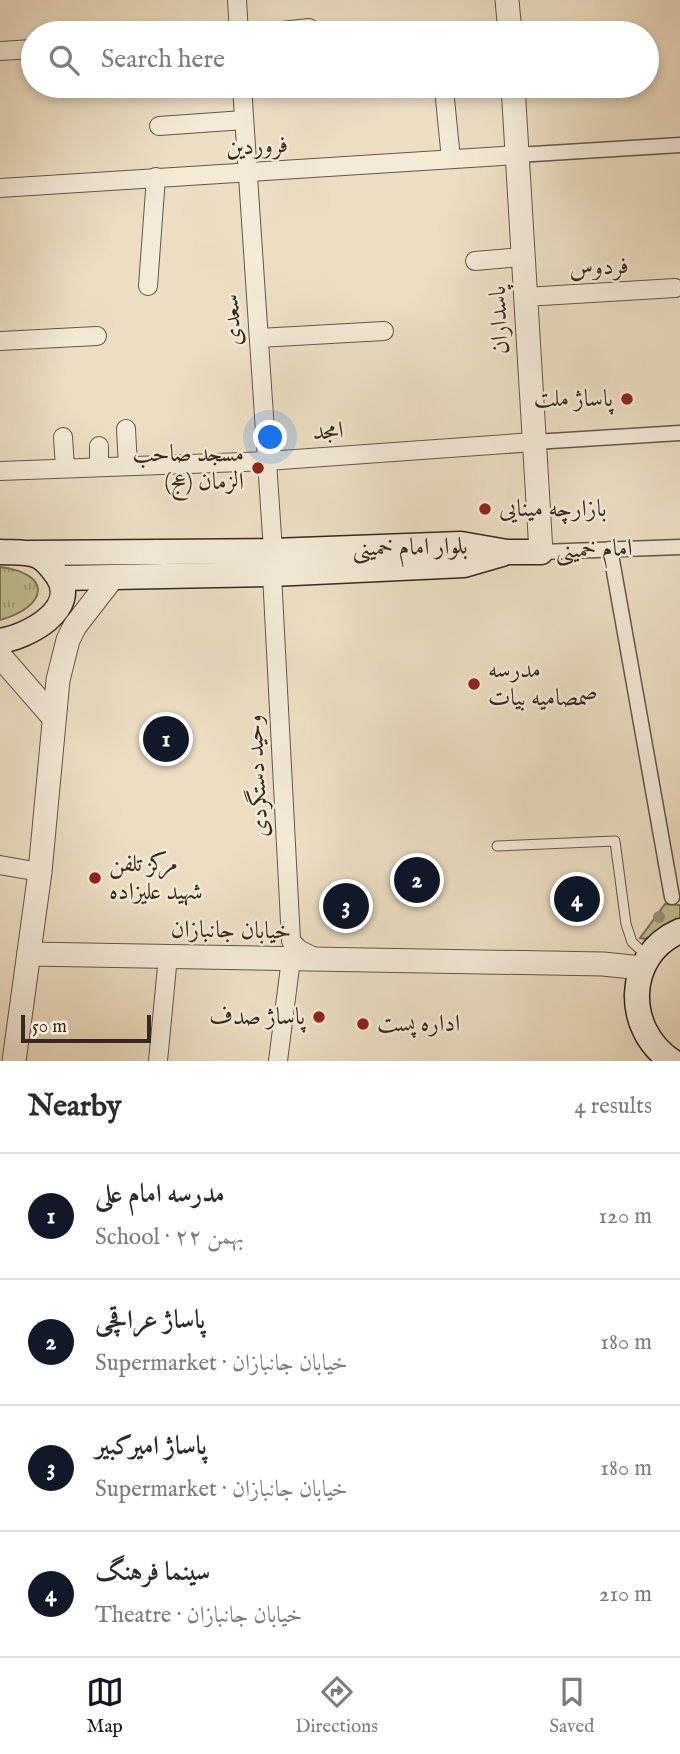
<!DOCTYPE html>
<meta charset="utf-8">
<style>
body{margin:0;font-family:"IM FELL English",Amiri,serif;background:#f7f7f7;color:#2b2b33}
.scale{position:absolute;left:21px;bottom:18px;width:130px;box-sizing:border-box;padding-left:7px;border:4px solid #372920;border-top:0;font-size:19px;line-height:24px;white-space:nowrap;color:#372920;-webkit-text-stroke:5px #f3ead8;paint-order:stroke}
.you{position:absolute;left:271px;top:438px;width:24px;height:24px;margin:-18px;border:5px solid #fff;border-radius:50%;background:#1a73e8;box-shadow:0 0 0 10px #1a73e833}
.badge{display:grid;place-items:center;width:46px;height:46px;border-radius:50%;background:#111827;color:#fff;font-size:23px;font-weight:700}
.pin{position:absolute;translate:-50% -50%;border:4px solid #fff;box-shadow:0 2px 7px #0006}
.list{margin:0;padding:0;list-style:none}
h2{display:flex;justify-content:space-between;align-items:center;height:91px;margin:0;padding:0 28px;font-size:30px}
h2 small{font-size:23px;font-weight:400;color:#7c7c81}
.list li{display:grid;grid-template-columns:46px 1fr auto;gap:21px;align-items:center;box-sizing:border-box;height:126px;padding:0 28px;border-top:2px solid #e1e1e2}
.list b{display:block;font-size:26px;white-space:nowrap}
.list p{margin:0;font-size:23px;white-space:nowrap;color:#7c7c81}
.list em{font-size:23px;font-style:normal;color:#7c7c81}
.icon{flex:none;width:38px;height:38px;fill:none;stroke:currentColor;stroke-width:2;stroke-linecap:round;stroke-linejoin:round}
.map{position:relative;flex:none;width:680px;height:1061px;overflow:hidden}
.search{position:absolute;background:#fff;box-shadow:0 4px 10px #0003;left:21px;right:21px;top:21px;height:77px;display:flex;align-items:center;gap:18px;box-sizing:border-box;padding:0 24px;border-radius:38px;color:#7c7c81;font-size:26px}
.sheet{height:595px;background:#fff}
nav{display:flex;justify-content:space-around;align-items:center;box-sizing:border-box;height:98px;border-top:2px solid #e1e1e2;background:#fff;font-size:19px;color:#7c7c81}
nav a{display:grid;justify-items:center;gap:4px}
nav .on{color:#111827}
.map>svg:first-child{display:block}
</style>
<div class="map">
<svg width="680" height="1061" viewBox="0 0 680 1061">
<defs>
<pattern id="grass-tufts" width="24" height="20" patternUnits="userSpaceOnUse" patternTransform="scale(1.75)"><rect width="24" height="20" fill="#c0bf8e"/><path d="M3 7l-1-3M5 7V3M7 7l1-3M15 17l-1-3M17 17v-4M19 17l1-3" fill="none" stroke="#9d9b74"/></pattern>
</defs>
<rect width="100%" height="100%" fill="#eddec3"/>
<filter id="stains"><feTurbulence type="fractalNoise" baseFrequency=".00286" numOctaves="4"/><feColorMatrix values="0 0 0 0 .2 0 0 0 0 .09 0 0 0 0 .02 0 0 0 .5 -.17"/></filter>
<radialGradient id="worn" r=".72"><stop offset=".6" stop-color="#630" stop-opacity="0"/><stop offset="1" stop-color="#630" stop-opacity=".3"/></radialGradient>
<!-- grass -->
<g fill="url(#grass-tufts)" stroke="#7c7457" stroke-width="2">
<path d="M 0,567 C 54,574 47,607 0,620 Z"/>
<polygon points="665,904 680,905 680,921 645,939 640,938"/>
</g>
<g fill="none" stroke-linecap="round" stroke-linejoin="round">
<defs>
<polyline id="service" points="497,846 615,841 626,924 632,942 647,956"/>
<g id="pedestrian">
<polyline points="517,155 680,145"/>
<polyline points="534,442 680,433"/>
<polyline points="610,549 672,897"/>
<polyline points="541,552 680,547"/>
</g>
<g id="minor">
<polyline points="237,0 239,33"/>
<polyline points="210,33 239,30"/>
<polyline points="263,33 309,28"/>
<polyline points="0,51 33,49"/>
<polyline points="242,86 273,551"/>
<polyline points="445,99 451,159"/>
<polyline points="159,126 244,120"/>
<polyline points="0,188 517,155"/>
<polyline points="475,261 523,257"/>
<polyline points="148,286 156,177"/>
<polyline points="525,297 675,288"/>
<polyline points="259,338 384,331"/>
<polyline points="0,341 97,336"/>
<polyline points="126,429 128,466"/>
<polyline points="63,437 65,468"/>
<polyline points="99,446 99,467"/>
<polyline points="0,471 267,461 534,442"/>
<polyline points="272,574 291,941 300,950 317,958"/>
<polyline points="0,865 40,872"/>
<polyline points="158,1061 168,956"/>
<polyline points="278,1061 291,959"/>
</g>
<g id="tertiary">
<polyline points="507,0 510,33"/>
<polyline points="513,86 541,552"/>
<polyline points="0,656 54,718"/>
<polyline points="29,954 603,964 642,968"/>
<polyline points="14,1061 40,872 58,680 68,640 75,626 113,577"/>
</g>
<g id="secondary">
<path d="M 0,552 C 12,553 26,551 38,556 C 46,560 52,568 57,575 C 81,609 27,637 0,641"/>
<polyline points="30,553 273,551 461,544 507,552 541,552"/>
<polyline points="60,578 272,574 464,565 502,554"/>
<path d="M 672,1061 C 624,1030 624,955 680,931"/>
</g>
</defs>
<!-- service casing -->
<use href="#service" stroke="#645649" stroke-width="11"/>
<!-- pedestrian casing -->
<use href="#pedestrian" stroke="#645649" stroke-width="17"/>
<!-- minor casing -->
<use href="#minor" stroke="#645649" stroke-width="20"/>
<!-- tertiary casing -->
<use href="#tertiary" stroke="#645649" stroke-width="25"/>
<!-- secondary casing -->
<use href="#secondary" stroke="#372920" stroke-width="27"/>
<!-- service -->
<use href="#service" stroke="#f3ead8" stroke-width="9"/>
<!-- pedestrian -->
<use href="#pedestrian" stroke="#f3ead8" stroke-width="14"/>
<!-- minor -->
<use href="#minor" stroke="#f3ead8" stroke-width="18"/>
<!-- tertiary -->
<use href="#tertiary" stroke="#f3ead8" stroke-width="23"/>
<!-- secondary -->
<use href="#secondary" stroke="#f3ead8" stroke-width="24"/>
</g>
<!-- trees -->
<circle fill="#9c8f79" cx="659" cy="917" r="6"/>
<!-- markers -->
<g fill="#8f2418" stroke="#f3ead8" stroke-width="2.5">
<circle cx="627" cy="399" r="7"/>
<circle cx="258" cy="468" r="7"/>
<circle cx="485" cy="509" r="7"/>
<circle cx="474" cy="684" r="7"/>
<circle cx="95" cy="878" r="7"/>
<circle cx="319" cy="1017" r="7"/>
<circle cx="363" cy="1024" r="7"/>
</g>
<g text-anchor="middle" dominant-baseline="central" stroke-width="5" stroke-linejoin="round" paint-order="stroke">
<!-- street labels -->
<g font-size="24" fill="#372920" stroke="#f3ead8">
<text transform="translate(257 147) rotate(-3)">فروردین</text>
<text transform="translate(599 268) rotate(-3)">فردوس</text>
<text transform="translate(233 320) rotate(-94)">سعدی</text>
<text transform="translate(500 320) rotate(-93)">پاسداران</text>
<text transform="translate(328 432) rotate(-4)">امجد</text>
<text transform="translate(410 548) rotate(-1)">بلوار امام خمینی</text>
<text transform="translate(594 550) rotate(-2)">امام خمینی</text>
<text transform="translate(258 776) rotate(-93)">وحید دستگردی</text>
<text transform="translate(231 931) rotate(1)">خیابان جانبازان</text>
</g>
<!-- poi labels -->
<g font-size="24" fill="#372920" stroke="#f3ead8" text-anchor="start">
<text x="613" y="399" text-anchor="end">پاساژ ملت</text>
<text x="244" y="454" text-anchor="end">مسجد صاحب<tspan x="244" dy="28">الزمان (عج)</tspan></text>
<text x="499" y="509">بازارچه مینایی</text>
<text x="488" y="670">مدرسه<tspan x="488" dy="28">صمصامیه بیات</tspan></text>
<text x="109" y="864">مرکز تلفن<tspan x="109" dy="28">شهید علیزاده</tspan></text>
<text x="305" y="1017" text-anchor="end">پاساژ صدف</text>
<text x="377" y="1024">اداره پست</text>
</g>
</g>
<rect width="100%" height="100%" filter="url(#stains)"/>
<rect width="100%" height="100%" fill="url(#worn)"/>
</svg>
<div class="scale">50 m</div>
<div class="you"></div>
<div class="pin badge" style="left:166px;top:739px">1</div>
<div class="pin badge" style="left:417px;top:880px">2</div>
<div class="pin badge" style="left:346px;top:906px">3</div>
<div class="pin badge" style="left:577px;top:899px">4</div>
<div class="search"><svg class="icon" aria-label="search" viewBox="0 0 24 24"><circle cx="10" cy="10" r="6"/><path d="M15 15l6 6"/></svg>Search here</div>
</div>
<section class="sheet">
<h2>Nearby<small>4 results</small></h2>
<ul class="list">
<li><span class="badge">1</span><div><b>مدرسه امام علی</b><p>School · ۲۲ بهمن</p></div><em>120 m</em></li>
<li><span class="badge">2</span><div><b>پاساژ عراقچی</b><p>Supermarket · خیابان جانبازان</p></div><em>180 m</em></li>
<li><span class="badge">3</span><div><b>پاساژ امیرکبیر</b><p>Supermarket · خیابان جانبازان</p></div><em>180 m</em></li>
<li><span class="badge">4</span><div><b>سینما فرهنگ</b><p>Theatre · خیابان جانبازان</p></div><em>210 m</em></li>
</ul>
</section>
<nav>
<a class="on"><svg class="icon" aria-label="map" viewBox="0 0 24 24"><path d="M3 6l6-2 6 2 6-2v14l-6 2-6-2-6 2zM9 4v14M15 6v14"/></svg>Map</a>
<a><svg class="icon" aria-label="directions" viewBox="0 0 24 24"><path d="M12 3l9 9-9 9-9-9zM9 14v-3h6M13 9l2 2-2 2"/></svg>Directions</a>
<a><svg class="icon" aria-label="saved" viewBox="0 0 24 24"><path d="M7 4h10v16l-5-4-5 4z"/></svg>Saved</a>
</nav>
